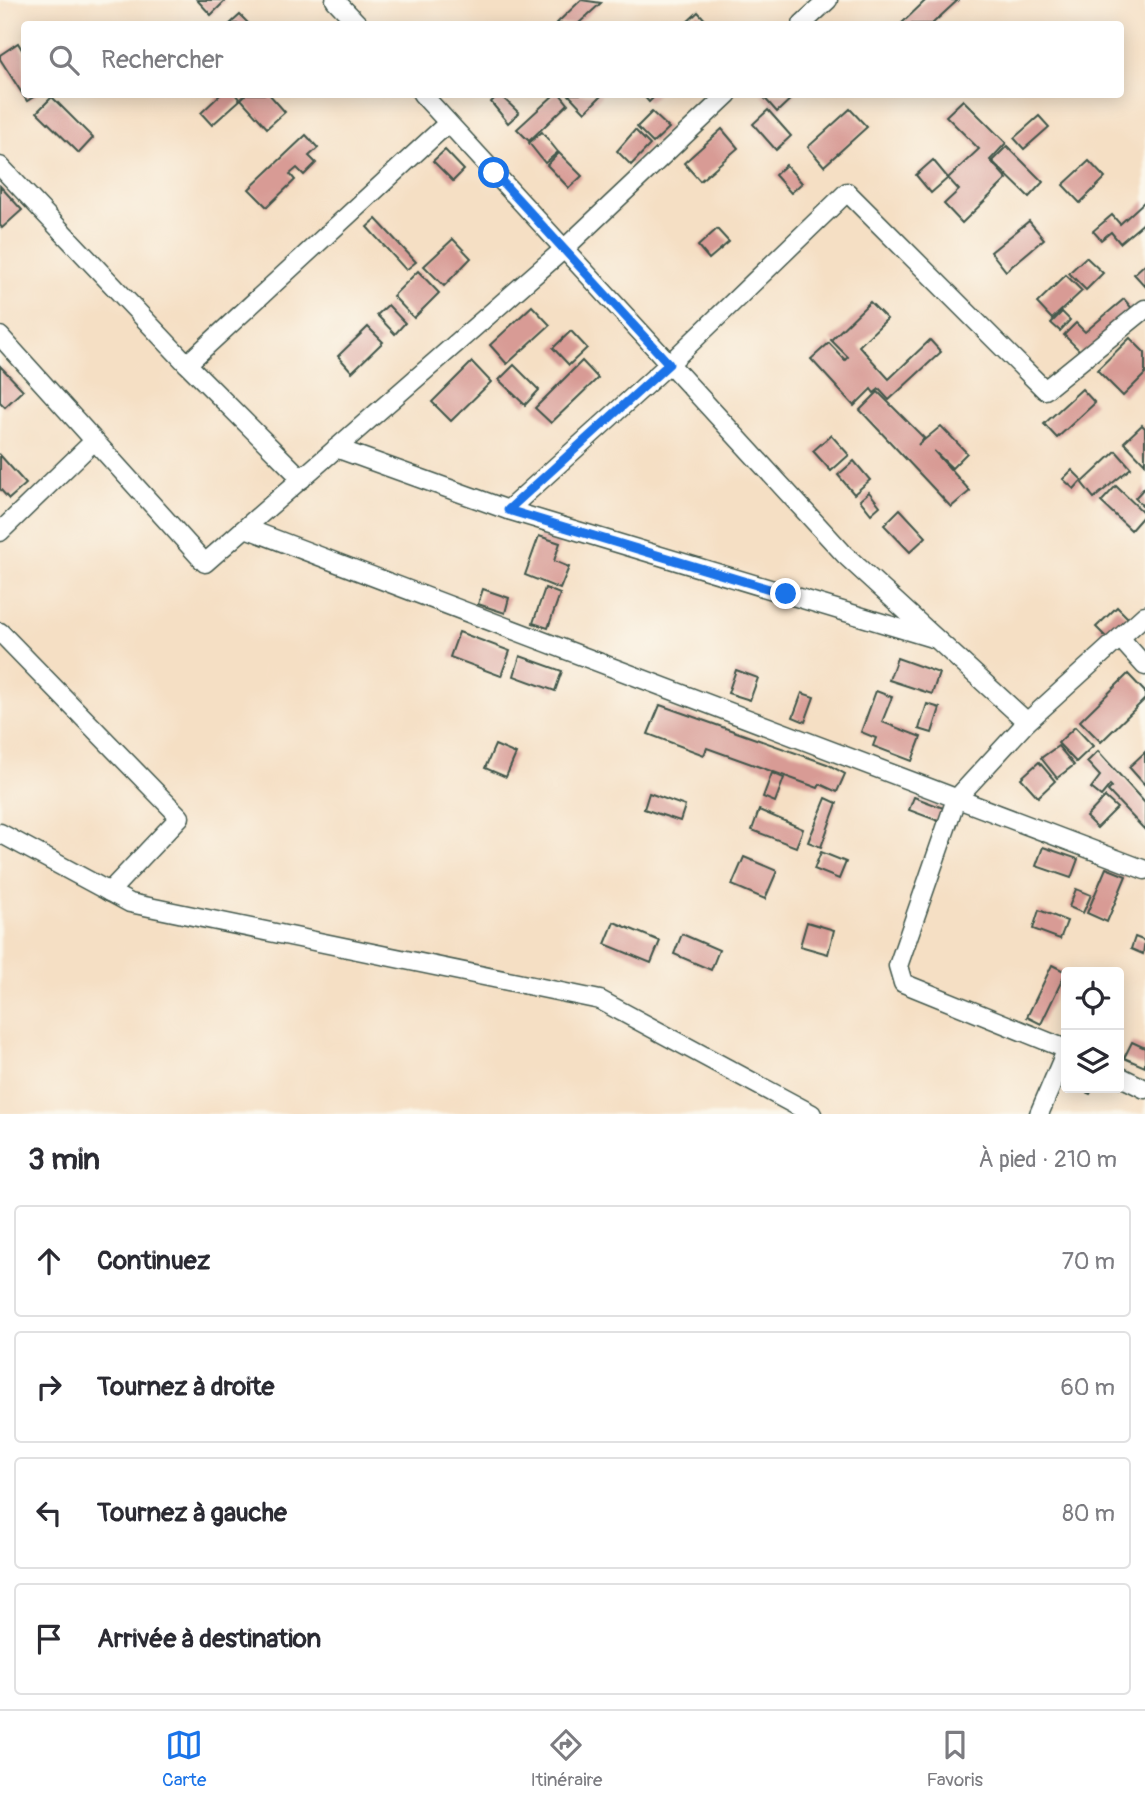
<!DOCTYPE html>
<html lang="fr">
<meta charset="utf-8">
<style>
body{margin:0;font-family:Pangolin,sans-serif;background:#f2f2f3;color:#2b2b33}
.controls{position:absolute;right:21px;bottom:21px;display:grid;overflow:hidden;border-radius:7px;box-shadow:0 4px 18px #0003}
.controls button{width:63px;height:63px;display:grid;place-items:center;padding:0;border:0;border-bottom:2px solid #e1e1e2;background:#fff;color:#2b2b33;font:35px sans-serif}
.stop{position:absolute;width:21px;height:21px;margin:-16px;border:5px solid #1a73e8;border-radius:50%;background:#fff}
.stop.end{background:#1a73e8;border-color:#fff;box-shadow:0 2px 7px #0008}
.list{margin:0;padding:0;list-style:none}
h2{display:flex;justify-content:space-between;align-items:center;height:91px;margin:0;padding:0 28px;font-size:30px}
h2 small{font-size:23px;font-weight:400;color:#7c7c81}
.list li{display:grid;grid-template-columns:46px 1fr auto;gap:21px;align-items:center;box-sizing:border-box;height:112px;margin:0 14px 14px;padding:0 14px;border:2px solid #e1e1e2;border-radius:7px}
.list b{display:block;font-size:26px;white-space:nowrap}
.list em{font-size:23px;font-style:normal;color:#7c7c81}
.icon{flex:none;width:38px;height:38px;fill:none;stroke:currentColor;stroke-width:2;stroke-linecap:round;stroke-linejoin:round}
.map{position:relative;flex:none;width:1145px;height:1114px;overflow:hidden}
.search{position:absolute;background:#fff;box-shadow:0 4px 18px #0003;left:21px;right:21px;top:21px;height:77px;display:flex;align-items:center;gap:18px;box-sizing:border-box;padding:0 24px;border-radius:7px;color:#7c7c81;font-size:26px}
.sheet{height:595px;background:#fff}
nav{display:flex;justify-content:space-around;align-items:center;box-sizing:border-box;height:98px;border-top:2px solid #e1e1e2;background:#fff;font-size:19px;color:#7c7c81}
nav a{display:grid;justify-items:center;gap:4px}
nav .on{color:#1a73e8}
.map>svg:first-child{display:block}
</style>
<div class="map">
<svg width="1145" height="1114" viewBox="0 0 1145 1114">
<rect width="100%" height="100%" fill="#fbf7ec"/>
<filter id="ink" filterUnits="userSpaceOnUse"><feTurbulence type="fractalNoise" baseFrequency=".0143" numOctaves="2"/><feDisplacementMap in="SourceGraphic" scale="14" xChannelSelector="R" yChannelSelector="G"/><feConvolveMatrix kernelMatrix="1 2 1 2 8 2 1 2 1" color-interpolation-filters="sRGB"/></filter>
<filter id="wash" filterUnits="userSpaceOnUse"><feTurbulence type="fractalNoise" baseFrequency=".00686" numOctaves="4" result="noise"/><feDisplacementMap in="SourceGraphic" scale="28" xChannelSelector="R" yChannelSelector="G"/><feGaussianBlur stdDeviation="1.57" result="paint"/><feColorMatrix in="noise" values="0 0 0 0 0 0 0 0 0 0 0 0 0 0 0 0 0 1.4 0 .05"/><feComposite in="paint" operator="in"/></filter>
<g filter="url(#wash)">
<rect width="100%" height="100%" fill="#f5dfc4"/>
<g id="blocks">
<!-- building -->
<g fill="#d89b95">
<polygon points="197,0 226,0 211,15"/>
<polygon points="581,0 601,3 578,24 556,24"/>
<polygon points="926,0 958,0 932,24 901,24"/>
<polygon points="698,12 709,24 685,24"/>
<polygon points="240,15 249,24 230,24"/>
<polygon points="18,43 24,53 24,94 38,94 27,101 0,59 0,55"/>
<polygon points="221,94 235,94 240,100 212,125 201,113"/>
<polygon points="246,94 269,94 285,112 267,128 241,99"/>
<polygon points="499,94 519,113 508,123 491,102"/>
<polygon points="555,94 560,94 568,104 529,141 517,129"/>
<polygon points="568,94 600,94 601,96 585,112"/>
<polygon points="642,94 657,94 649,102"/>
<polygon points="761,94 796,94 777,112"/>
<polygon points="52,97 93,138 79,153 37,112"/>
<polygon points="963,100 1006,143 990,160 1007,179 962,223 944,204 959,190 948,178 979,149 946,116"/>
<polygon points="850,109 867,127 824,166 808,147"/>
<polygon points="768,110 791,136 776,150 753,124"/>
<polygon points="652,112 669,128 653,143 637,127"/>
<polygon points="1039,116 1049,127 1024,149 1014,138"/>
<polygon points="722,129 738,148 700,181 684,163"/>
<polygon points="635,130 650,145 631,165 617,151"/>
<polygon points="542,132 558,152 545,163 529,143"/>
<polygon points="306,135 318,148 309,156 316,163 304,175 297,168 290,174 295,180 267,207 249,189"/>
<polygon points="1007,146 1043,182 1029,197 992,161"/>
<polygon points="445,150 464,170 453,181 433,161"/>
<polygon points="559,153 582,176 569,188 547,165"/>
<polygon points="933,160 948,178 931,193 916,175"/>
<polygon points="1089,161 1105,178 1080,203 1063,185"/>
<polygon points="786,165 802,183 791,193 775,175"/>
<polygon points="0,186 22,210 2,228 0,225"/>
<polygon points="1145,201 1145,222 1120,243 1111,232 1101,240 1093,231 1112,215 1120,224"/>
<polygon points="376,219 416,262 406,270 367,227"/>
<polygon points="1029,221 1044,239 1006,271 991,252"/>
<polygon points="717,229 729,242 709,259 698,246"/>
<polygon points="453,239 471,258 444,286 424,266"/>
<polygon points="1086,257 1103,273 1086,290 1069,273"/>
<polygon points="1145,264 1145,286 1134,274"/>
<polygon points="418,271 439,293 414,318 393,296"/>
<polygon points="1066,275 1082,291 1052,319 1037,303"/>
<polygon points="1124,299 1134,311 1083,354 1064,335 1076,323 1085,332"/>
<polygon points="870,302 887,319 859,346 889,379 930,340 941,352 889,400 879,389 874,393 871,389 854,406 811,359 829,343 845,360 848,357 831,340"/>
<polygon points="388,305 405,323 395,334 377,315"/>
<polygon points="532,306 550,325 507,364 490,345"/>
<polygon points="1062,312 1070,320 1060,331 1051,323"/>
<polygon points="368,327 383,342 352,372 338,356"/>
<polygon points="571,331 587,348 569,365 553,348"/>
<polygon points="1130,338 1145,353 1145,374 1123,396 1097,370"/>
<polygon points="582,361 598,378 551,423 535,408"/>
<polygon points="472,362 491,382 451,421 432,402"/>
<polygon points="514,365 539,390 525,405 499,380"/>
<polygon points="0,366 23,390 5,407 0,402"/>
<polygon points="1082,389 1095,403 1057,438 1044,424"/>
<polygon points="878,392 924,438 918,445 941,426 967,453 952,468 934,451 970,491 951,507 860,410"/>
<polygon points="1142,425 1145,428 1145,464 1124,442"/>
<polygon points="831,435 849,455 831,471 813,451"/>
<polygon points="1116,451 1131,468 1094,498 1082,483"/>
<polygon points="0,455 26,484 9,499 0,489"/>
<polygon points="854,461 870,480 854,494 838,475"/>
<polygon points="1072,470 1082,480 1074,489 1063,479"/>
<polygon points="1116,486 1145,514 1131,530 1101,502"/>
<polygon points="1145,487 1145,508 1135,498"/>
<polygon points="869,492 880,506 871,514 860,500"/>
<polygon points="900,509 926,537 910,552 884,525"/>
<polygon points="539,536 560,543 554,561 569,567 560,589 525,575"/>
<polygon points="545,588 560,594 548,628 533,623"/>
<polygon points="483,589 509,598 505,613 478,604"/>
<polygon points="1117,607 1134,624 1113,644 1096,627"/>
<polygon points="459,632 510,651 501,676 450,657"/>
<polygon points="520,656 562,671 555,691 514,676"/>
<polygon points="897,658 939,673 932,694 889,680"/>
<polygon points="736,670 758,678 750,700 728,693"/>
<polygon points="1128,674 1145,692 1145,699 1101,742 1080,721"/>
<polygon points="876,691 892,697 882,722 921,737 912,761 873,746 876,738 861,732"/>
<polygon points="802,693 814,697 805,722 793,717"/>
<polygon points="927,704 940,708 932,733 919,729"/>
<polygon points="660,705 827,764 845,774 837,792 820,784 818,788 707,748 704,755 648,734"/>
<polygon points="1075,727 1093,746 1076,762 1058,743"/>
<polygon points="495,745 516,754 506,777 485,768"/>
<polygon points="1058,746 1074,765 1057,778 1041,758"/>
<polygon points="1098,751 1145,803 1145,830 1108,791 1112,787 1110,785 1101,796 1091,788 1100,776 1087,762"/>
<polygon points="1145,752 1145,785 1129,767"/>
<polygon points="1039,762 1055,781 1038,797 1021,778"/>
<polygon points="772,773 784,778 775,802 763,797"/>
<polygon points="649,793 685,806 680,821 644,809"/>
<polygon points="914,797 946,809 941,822 909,810"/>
<polygon points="1105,797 1117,808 1097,828 1086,817"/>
<polygon points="826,798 837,803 821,847 808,842"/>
<polygon points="759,810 803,829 796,847 752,830"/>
<polygon points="1043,847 1078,859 1071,878 1036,866"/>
<polygon points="821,852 846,862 839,879 814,869"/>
<polygon points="744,857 777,871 765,899 732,885"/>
<polygon points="1106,868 1126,876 1107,922 1087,913"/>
<polygon points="1076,889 1091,895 1083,913 1069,907"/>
<polygon points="1039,910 1067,921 1060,939 1033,929"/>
<polygon points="614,922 660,941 651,963 605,944"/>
<polygon points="807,922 834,930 828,954 800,946"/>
<polygon points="682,934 719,950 711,970 674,954"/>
<polygon points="1135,937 1145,941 1143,954 1131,949"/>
<polygon points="1052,965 1066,972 1041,1024 1027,1017"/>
<polygon points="1132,1042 1145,1048 1145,1067 1124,1058"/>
<polygon points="1077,1088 1093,1088 1090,1094"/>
</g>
</g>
</g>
<g filter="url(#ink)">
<use href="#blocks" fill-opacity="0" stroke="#3f554a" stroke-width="2"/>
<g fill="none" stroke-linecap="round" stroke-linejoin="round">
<defs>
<g id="street">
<polyline points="335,0 358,24"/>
<polyline points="802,24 828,0"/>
<polyline points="422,94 845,555 1027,722"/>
<polyline points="0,166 187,364 302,479"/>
<polyline points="0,336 205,563 564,249 728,94"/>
<polyline points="187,364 448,123"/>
<polyline points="336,448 508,510 932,638"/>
<polyline points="508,510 669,364 847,192 1045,390 1145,309"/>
<polyline points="248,529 1145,870"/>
<polyline points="0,532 94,441"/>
<polyline points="0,632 180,817 109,892"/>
<polyline points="1120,638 1145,666"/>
<polyline points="0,833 130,903 600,1000 812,1114"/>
<polyline points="1066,1049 903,983 898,966 956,799 1027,722 1145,615"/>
<polyline points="1119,1076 1145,1089"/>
<polyline points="1039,1114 1066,1051"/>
</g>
</defs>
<!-- street casing -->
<use href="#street" stroke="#3f554a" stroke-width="21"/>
<!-- street -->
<use href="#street" stroke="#fff" stroke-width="18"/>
</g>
</g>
<g fill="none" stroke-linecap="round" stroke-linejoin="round" filter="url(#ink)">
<!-- route -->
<polyline stroke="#1a73e8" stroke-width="9" points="494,173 669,364 508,510 786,594"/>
</g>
</svg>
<div class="controls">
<button><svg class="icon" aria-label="locate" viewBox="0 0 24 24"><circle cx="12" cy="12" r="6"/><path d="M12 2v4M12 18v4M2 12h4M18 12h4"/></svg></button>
<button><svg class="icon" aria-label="layers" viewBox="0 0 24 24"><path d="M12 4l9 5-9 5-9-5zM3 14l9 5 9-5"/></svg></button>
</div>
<div class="stop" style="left:494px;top:173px"></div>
<div class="stop end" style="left:786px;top:594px"></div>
<div class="search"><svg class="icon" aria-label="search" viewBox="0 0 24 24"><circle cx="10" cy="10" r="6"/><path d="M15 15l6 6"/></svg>Rechercher</div>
</div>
<section class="sheet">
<h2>3 min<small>À pied · 210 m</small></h2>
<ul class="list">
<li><svg class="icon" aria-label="ahead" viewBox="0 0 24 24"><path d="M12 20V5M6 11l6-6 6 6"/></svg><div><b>Continuez</b></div><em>70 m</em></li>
<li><svg class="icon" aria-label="right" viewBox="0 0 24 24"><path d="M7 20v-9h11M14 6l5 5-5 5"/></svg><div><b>Tournez à droite</b></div><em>60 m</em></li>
<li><svg class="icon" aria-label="left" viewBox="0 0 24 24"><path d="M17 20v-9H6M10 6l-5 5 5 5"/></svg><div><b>Tournez à gauche</b></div><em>80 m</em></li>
<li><svg class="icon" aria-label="arrive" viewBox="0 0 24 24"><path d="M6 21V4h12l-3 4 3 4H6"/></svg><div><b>Arrivée à destination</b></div></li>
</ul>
</section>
<nav>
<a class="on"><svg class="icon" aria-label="map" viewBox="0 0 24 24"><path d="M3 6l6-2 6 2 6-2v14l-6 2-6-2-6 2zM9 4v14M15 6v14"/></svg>Carte</a>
<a><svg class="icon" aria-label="directions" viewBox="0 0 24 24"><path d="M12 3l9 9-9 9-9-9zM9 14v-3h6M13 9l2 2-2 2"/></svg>Itinéraire</a>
<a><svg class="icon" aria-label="saved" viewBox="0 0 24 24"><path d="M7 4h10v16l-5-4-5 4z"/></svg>Favoris</a>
</nav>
